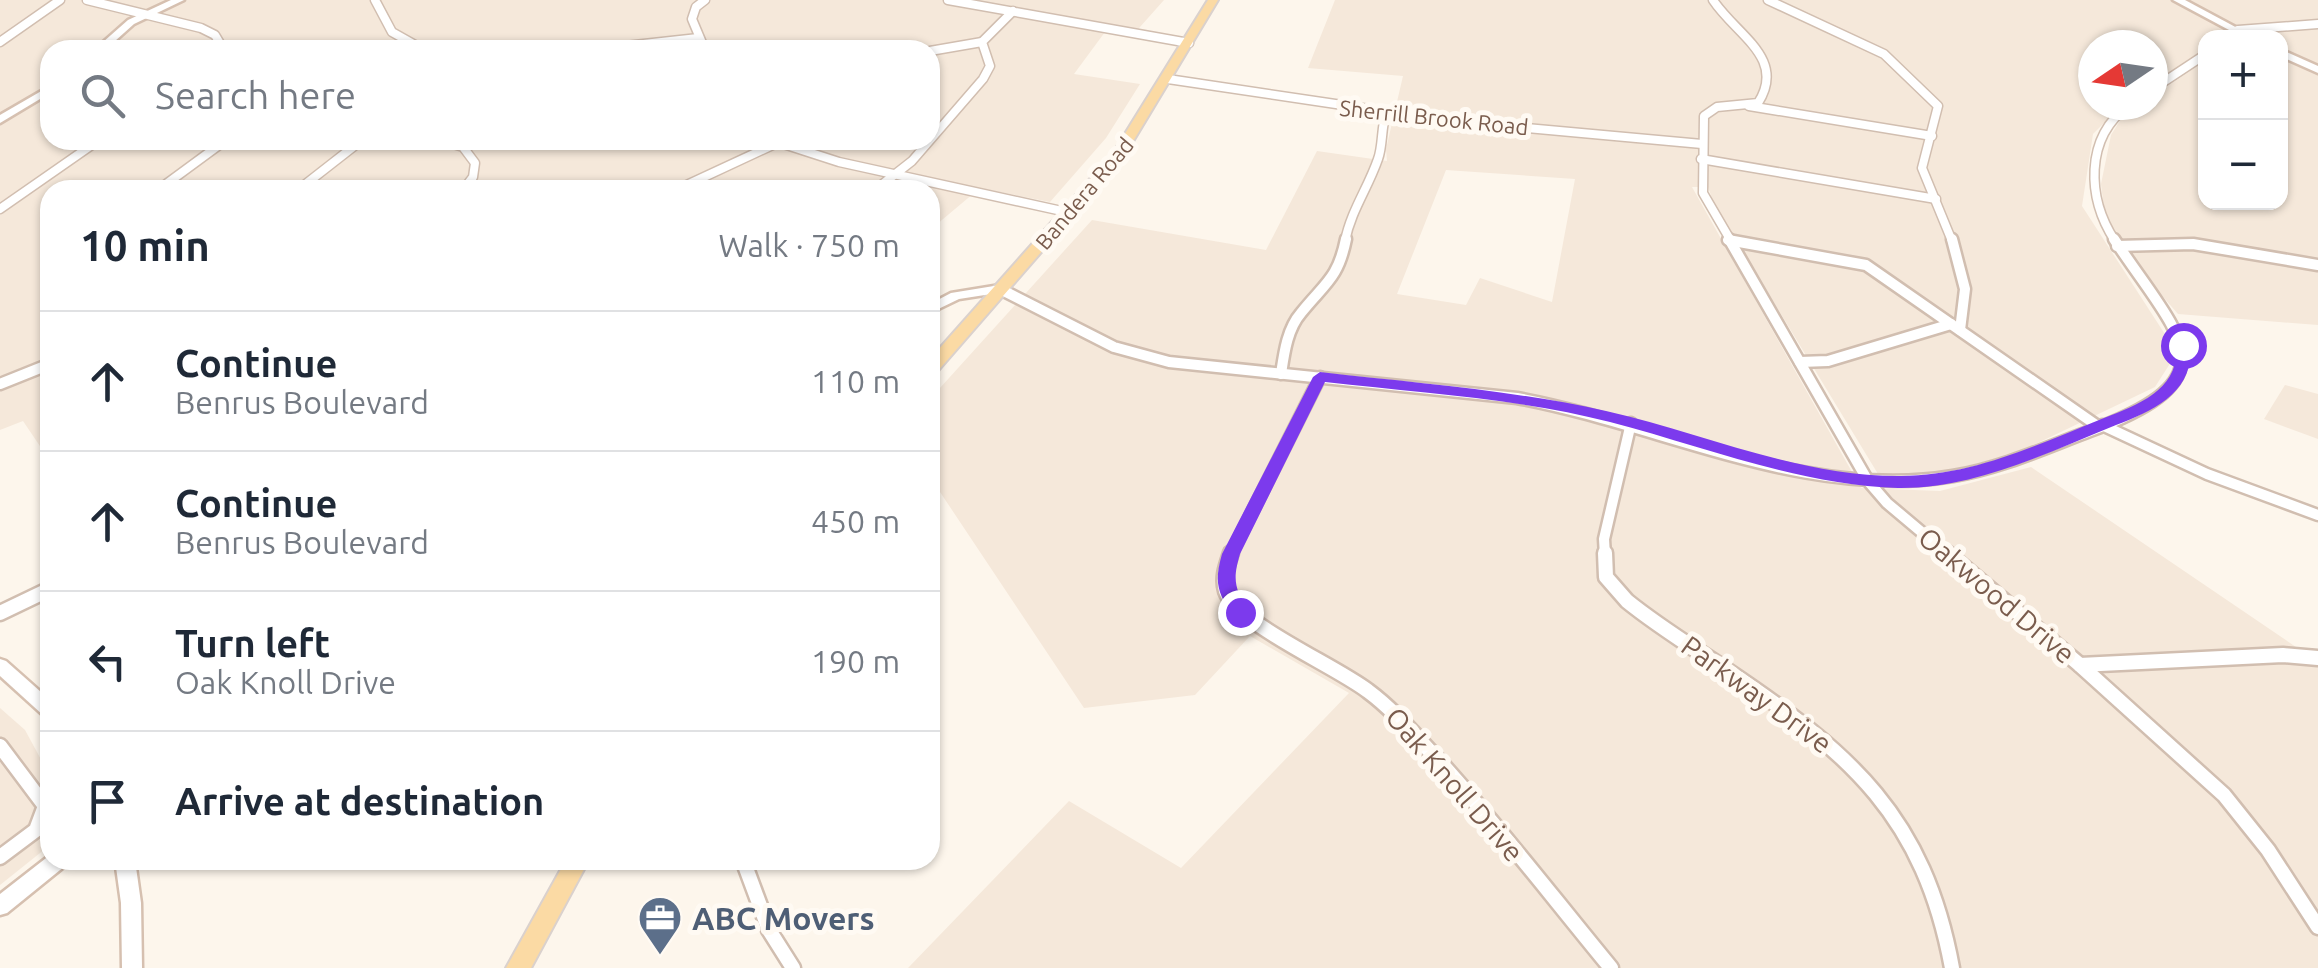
<!DOCTYPE html>
<meta charset="utf-8">
<style>
body{margin:0;font-family:Ubuntu,sans-serif;background:#f2f2f3;color:#1f2937}
.controls{position:absolute;right:30px;top:30px;display:grid;overflow:hidden;border-radius:20px;box-shadow:0 2px 8px #0004}
.controls button{width:90px;height:90px;display:grid;place-items:center;padding:0;border:0;border-bottom:2px solid #e0e1e3;background:#fff;color:#1f2937;font:50px sans-serif}
.compass{position:absolute;left:2078px;top:30px;width:90px;height:90px;border-radius:50%;background:#fff;box-shadow:0 2px 8px #0004;rotate:257deg}
.stop{position:absolute;width:30px;height:30px;margin:-22px;border:8px solid #7c3aed;border-radius:50%;background:#fff}
.stop.end{background:#7c3aed;border-color:#fff;box-shadow:0 2px 10px #0008}
.list{margin:0;padding:0;list-style:none}
h2{display:flex;justify-content:space-between;align-items:center;height:130px;margin:0;padding:0 40px;font-size:42px}
h2 small{font-size:32px;font-weight:400;color:#747a83}
.list li{display:grid;grid-template-columns:65px 1fr auto;gap:30px;align-items:center;box-sizing:border-box;height:140px;padding:0 40px;border-top:2px solid #e0e1e3}
.list b{display:block;font-size:38px;white-space:nowrap}
.list p{margin:0;font-size:32px;white-space:nowrap;color:#747a83}
.list em{font-size:32px;font-style:normal;color:#747a83}
.icon{flex:none;width:55px;height:55px;fill:none;stroke:currentColor;stroke-width:2;stroke-linecap:round;stroke-linejoin:round}
.map{position:relative;flex:none;width:2318px;height:968px;overflow:hidden}
.search{position:absolute;background:#fff;box-shadow:0 2px 8px #0004;left:40px;top:40px;width:900px;height:110px;display:flex;align-items:center;gap:25px;box-sizing:border-box;padding:0 35px;border-radius:30px;color:#747a83;font-size:38px}
.panel{position:absolute;background:#fff;box-shadow:0 2px 8px #0004;left:40px;top:180px;width:900px;height:690px;border-radius:30px}
.map>svg:first-child{display:block}
</style>
<div class="map">
<svg width="2318" height="968" viewBox="0 0 2318 968">
<rect width="100%" height="100%" fill="#fdf6ec"/>
<!-- residential -->
<g fill="#f5e8da" fill-rule="evenodd">
<path d="M 0,0 L 1164,0 L 1132,36 L 1105,32 L 1074,74 L 1140,84 L 1106,138 L 1050,202 L 980,188 L 930,230 L 930,190 L 50,190 L 50,461 L 23,421 L 0,430 ZM 50,50 L 930,50 L 930,140 L 50,140 Z"/>
<path d="M 1335,0 L 2318,0 L 2318,66 L 2281,48 L 2280,38 L 2260,37 L 2240,27 L 2224,37 L 2206,38 L 2205,50 L 2153,85 L 2153,45 L 2093,45 L 2093,105 L 2122,105 L 2093,134 L 2082,206 L 2170,342 L 2171,362 L 2155,387 L 2015,454 L 1933,474 L 1878,474 L 1714,204 L 1708,187 L 1692,187 L 1861,488 L 1940,491 L 2031,467 L 2318,662 L 2318,968 L 908,968 L 1069,801 L 1181,868 L 1349,693 L 1250,636 L 1195,695 L 1084,708 L 930,477 L 930,399 L 1092,220 L 1266,250 L 1317,151 L 1387,161 L 1386,149 L 1403,76 L 1308,68 ZM 1446,170 L 1575,179 L 1552,302 L 1480,278 L 1466,305 L 1397,294 Z"/>
<polygon points="2281,56 2318,74 2318,325 2178,314 2137,267 2105,217 2101,184 2111,135 2123,116 2139,105 2153,105 2153,96 2205,61 2206,202 2280,202"/>
<polygon points="2285,385 2318,394 2318,439 2264,419"/>
<polygon points="0,708 25,730 50,776 50,845 0,885"/>
</g>
<g fill="none" stroke-linecap="round" stroke-linejoin="round">
<defs>
<g id="street-far2">
<polyline points="87,0 201,28 215,35 224,50"/>
<polyline points="375,0 392,32 424,50"/>
<polyline points="705,0 696,7 692,19 705,50"/>
<polyline points="948,0 1189,43"/>
<path d="M 1713,0 C 1736,35 1787,58 1758,103 L 1717,107 L 1704,116 L 1703,193 L 1731,241"/>
<polyline points="1768,0 1884,54 1938,106 1922,168 1952,241"/>
<polyline points="2238,30 2318,24"/>
<polyline points="0,42 60,0"/>
<polyline points="589,50 698,38"/>
<polyline points="930,51 982,42"/>
<polyline points="1168,79 1450,121 1702,144"/>
<polyline points="2153,89 2206,54"/>
<polyline points="1749,106 1932,136"/>
<polyline points="440,140 463,147 475,163 473,177 463,190"/>
<polyline points="771,140 839,162 1071,213"/>
<polyline points="1701,159 1936,199"/>
<polyline points="158,190 226,140"/>
<polyline points="298,190 362,140"/>
<polyline points="676,190 777,143"/>
<polyline points="875,190 912,161 983,79 990,66 982,42 1013,11"/>
<polyline points="0,209 99,140"/>
<polyline points="1728,240 1734,241"/>
<path d="M 1345,241 C 1351,211 1368,188 1378,159 C 1383,146 1381,128 1386,113"/>
<path d="M 2115,241 C 2087,198 2084,138 2129,105"/>
</g>
<g id="street-far1">
<polyline points="1729,239 1868,481 1887,503 1950,556"/>
<polyline points="1952,239 1965,289 1960,330"/>
<polyline points="1728,240 1866,265 2099,427"/>
<polyline points="2117,246 2193,244 2318,265"/>
<path d="M 1000,289 L 1114,347 L 1169,362 L 1517,398 C 1660,424 1805,501 1953,476 C 2001,468 2045,448 2090,431 C 2237,377 2178,336 2114,239"/>
<polyline points="1800,362 1828,361 1951,324"/>
<path d="M 1281,374 C 1284,354 1287,329 1301,313 C 1325,283 1338,279 1346,239"/>
<polyline points="0,384 50,364"/>
<polyline points="2102,425 2207,474 2318,515"/>
<polyline points="1230,556 1320,377"/>
<polyline points="1605,556 1604,539 1631,423"/>
</g>
<g id="street">
<path d="M 1231,553 C 1227,565 1222,578 1226,591 C 1237,624 1336,666 1368,691 C 1395,711 1416,737 1439,761 C 1499,827 1554,899 1611,968"/>
<path d="M 1605,553 L 1606,577 L 1627,601 C 1659,627 1694,648 1728,671 C 1851,754 1924,816 1952,968"/>
<polyline points="1947,553 2080,665 2224,795 2268,850 2318,927"/>
<polyline points="0,613 50,589"/>
<polyline points="2080,665 2283,655 2318,658"/>
<polyline points="0,746 45,806 36,830 0,857"/>
<polyline points="743,860 769,930 793,968"/>
</g>
<g id="secondary">
<polygon points="171,0 184,0 134,24 105,50 94,50 128,20"/>
<polygon points="2173,0 2185,0 2256,38 2244,38"/>
<polygon points="2280,49 2318,66 2318,73 2280,56"/>
<polygon points="50,86 50,93 0,123 0,115"/>
<polygon points="1000,285 1006,289 1004,292 959,299 930,313 930,304 951,293"/>
<polygon points="0,659 6,661 50,700 50,718 44,716 0,676"/>
<polygon points="50,855 50,860 68,860 65,866 7,913 0,915 0,894"/>
<polygon points="115,860 135,860 141,903 142,968 122,968 121,903"/>
</g>
<g id="primary">
<polygon points="1208,0 1218,0 1123,158 936,373 930,374 930,359 1113,153"/>
<polygon points="566,860 589,860 531,968 506,968"/>
</g>
</defs>
<!-- street-far2 casing -->
<use href="#street-far2" stroke="#d1beb0" stroke-width="11"/>
<!-- street-far1 casing -->
<use href="#street-far1" stroke="#d1beb0" stroke-width="15"/>
<!-- street casing -->
<use href="#street" stroke="#d1beb0" stroke-width="19"/>
<!-- secondary casing -->
<use href="#secondary" stroke="#d6c0b0" stroke-width="5"/>
<!-- primary casing -->
<use href="#primary" stroke="#dad1cd" stroke-width="4"/>
<!-- street-far2 -->
<use href="#street-far2" stroke="#fff" stroke-width="8"/>
<!-- street-far1 -->
<use href="#street-far1" stroke="#fff" stroke-width="10"/>
<!-- street -->
<use href="#street" stroke="#fff" stroke-width="14"/>
<!-- secondary -->
<use href="#secondary" fill="#fff" fill-rule="evenodd"/>
<!-- primary -->
<use href="#primary" fill="#fbdaa4" fill-rule="evenodd"/>
</g>
<!-- route -->
<path fill="#7c3aed" d="M 2183,340 L 2190,345 C 2195,392 2154,410 2116,425 C 2047,453 1974,489 1898,488 C 1799,485 1706,447 1610,422 C 1517,398 1420,393 1325,382 L 1240,554 C 1232,581 1235,589 1249,612 L 1247,617 L 1234,617 C 1217,593 1214,582 1222,554 L 1313,377 L 1320,372 C 1416,383 1512,390 1606,411 C 1704,433 1799,477 1901,476 C 1973,476 2039,444 2104,418 C 2140,404 2180,389 2176,345 Z"/>
<!-- icons -->
<defs>
<symbol id="office-pin" viewBox="-11 -11 22 30"><path d="M0 17L-7.5 6A9.5 9.5 0 1 1 7.5 6Z" fill="#5c6f8a" stroke="#fffaf3"/><path d="M-6-3h4V-5.5h4V-3h4V5H-6ZM-1-4.5V-3h2v-1.5ZM-6 0V1H6V0Z" fill="#fff"/></symbol>
</defs>
<g fill-rule="evenodd">
<use href="#office-pin" x="635" y="893" width="50" height="68"/>
</g>
<g text-anchor="middle" dominant-baseline="central" stroke-width="10" stroke-linejoin="round" paint-order="stroke">
<!-- far-street labels -->
<g font-size="22" fill="#7a5c4d" stroke="#fffaf3">
<text transform="translate(1434 117) rotate(6)">Sherrill Brook Road</text>
<text transform="translate(1084 193) rotate(-50)">Bandera Road</text>
</g>
<!-- street labels -->
<g font-size="28" fill="#7a5c4d" stroke="#fffaf3">
<text transform="translate(1997 595) rotate(40)">Oakwood Drive</text>
<text transform="translate(1757 694) rotate(36)">Parkway Drive</text>
<text transform="translate(1455 784) rotate(49)">Oak Knoll Drive</text>
</g>
<!-- near-service labels -->
<g font-size="32" font-weight="bold" fill="#4e5e75" stroke="#fffaf3" text-anchor="start">
<text x="692" y="918">ABC Movers</text>
</g>
</g>
</svg>
<div class="controls">
<button>+</button>
<button>−</button>
</div>
<svg class="compass" viewBox="-18 -18 36 36"><path d="M0-13l5 13h-10z" fill="#e53935"/><path d="M0 13l5-13h-10z" fill="#747a83"/></svg>
<div class="stop" style="left:2183px;top:345px"></div>
<div class="stop end" style="left:1240px;top:612px"></div>
<div class="search"><svg class="icon" aria-label="search" viewBox="0 0 24 24"><circle cx="10" cy="10" r="6"/><path d="M15 15l6 6"/></svg>Search here</div>
<section class="panel">
<h2>10 min<small>Walk · 750 m</small></h2>
<ul class="list">
<li><svg class="icon" aria-label="ahead" viewBox="0 0 24 24"><path d="M12 20V5M6 11l6-6 6 6"/></svg><div><b>Continue</b><p>Benrus Boulevard</p></div><em>110 m</em></li>
<li><svg class="icon" aria-label="ahead" viewBox="0 0 24 24"><path d="M12 20V5M6 11l6-6 6 6"/></svg><div><b>Continue</b><p>Benrus Boulevard</p></div><em>450 m</em></li>
<li><svg class="icon" aria-label="left" viewBox="0 0 24 24"><path d="M17 20v-9H6M10 6l-5 5 5 5"/></svg><div><b>Turn left</b><p>Oak Knoll Drive</p></div><em>190 m</em></li>
<li><svg class="icon" aria-label="arrive" viewBox="0 0 24 24"><path d="M6 21V4h12l-3 4 3 4H6"/></svg><div><b>Arrive at destination</b></div></li>
</ul>
</section>
</div>
